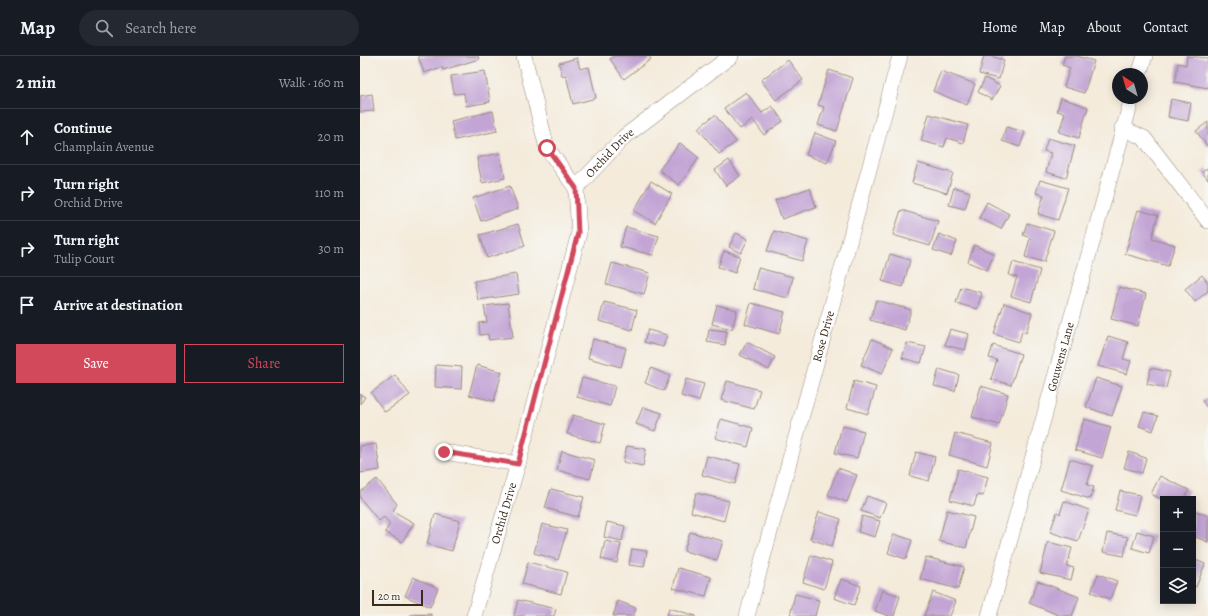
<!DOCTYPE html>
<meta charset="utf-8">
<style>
body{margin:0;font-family:Alegreya,serif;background:#242831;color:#f1f3f6}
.controls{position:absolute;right:12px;bottom:12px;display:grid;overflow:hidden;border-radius:0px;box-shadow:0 2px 10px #0003}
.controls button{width:36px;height:36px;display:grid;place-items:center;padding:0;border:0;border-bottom:1px solid #363941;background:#171b24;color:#f1f3f6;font:20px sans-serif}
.compass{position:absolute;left:752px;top:12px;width:36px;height:36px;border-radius:50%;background:#171b24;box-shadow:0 2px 10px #0003;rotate:323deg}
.scale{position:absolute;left:12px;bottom:10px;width:51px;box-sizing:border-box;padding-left:4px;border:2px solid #3b2a1e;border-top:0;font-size:11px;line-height:14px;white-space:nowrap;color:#3b2a1e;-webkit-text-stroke:3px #f6f6f2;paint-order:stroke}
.stop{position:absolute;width:12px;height:12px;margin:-9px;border:3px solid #d1495b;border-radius:50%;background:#fff}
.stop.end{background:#d1495b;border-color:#fff;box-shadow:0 1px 4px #0008}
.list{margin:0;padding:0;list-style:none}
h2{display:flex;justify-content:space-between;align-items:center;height:52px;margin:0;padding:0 16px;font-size:17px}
h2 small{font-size:13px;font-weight:400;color:#9ea1a6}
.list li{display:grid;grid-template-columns:26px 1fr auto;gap:12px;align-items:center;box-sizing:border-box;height:56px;padding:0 16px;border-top:1px solid #363941}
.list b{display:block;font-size:15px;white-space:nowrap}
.list p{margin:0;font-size:13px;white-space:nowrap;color:#9ea1a6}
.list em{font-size:13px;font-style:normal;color:#9ea1a6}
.actions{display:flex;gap:8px;padding:12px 16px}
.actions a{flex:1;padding:9px 0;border:1px solid #d1495b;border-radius:0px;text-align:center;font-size:14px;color:#d1495b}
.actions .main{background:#d1495b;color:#fff}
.icon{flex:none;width:22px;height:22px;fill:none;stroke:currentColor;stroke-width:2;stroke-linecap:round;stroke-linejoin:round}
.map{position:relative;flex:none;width:848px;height:560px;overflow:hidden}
header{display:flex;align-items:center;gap:24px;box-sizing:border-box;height:56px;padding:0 20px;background:#171b24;border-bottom:1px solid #363941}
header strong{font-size:19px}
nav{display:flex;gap:22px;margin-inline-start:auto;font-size:14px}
.search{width:280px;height:36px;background:#242831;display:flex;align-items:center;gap:10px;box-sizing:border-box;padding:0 14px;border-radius:22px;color:#9ea1a6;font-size:15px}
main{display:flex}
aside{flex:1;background:#171b24}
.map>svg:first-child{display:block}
</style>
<header>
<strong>Map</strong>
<div class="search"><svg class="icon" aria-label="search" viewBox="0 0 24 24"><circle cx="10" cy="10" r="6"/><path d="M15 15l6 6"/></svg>Search here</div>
<nav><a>Home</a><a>Map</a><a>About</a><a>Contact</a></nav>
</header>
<main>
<aside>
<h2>2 min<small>Walk · 160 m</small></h2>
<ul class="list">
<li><svg class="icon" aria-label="ahead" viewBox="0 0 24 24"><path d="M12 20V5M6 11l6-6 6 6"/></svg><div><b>Continue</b><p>Champlain Avenue</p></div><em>20 m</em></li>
<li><svg class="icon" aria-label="right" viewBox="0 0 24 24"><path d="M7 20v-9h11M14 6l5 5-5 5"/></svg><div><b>Turn right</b><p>Orchid Drive</p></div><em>110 m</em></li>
<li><svg class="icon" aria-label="right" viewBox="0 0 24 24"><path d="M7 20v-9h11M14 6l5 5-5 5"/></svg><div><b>Turn right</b><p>Tulip Court</p></div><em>30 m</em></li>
<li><svg class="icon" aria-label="arrive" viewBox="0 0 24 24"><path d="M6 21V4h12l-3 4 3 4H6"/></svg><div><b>Arrive at destination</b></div></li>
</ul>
<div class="actions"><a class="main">Save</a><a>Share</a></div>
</aside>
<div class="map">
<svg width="848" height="560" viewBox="0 0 848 560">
<rect width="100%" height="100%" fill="#f6f6f2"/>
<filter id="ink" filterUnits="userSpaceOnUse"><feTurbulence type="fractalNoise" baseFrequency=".025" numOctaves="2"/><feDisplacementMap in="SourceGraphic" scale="8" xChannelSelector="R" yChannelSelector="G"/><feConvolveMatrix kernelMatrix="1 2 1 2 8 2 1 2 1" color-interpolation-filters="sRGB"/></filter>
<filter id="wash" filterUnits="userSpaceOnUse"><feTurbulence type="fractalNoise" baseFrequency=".012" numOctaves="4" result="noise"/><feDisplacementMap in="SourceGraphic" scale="16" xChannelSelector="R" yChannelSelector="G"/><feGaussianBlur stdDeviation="0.9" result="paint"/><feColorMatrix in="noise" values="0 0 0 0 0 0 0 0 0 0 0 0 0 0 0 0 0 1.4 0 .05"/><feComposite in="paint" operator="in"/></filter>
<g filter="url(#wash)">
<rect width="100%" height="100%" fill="#f4ebdb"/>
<g id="blocks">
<!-- building -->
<g fill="#c3a5d5">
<polygon points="58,0 118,0 119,3 83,14 82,11 64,17"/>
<polygon points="254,0 289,0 291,3 264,23 250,3"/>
<polygon points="624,0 630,0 644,4 639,23 619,18"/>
<polygon points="705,0 717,0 734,5 724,37 704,31 710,12 702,9"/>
<polygon points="827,0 848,2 847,16 848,16 848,32 815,26 818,7 826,9"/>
<polygon points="217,2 220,13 229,11 236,42 213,48 206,19 202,20 199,7"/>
<polygon points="428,4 443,24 416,44 401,24"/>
<polygon points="469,14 493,22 477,75 458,69 464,51 458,49"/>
<polygon points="125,15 130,46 106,50 104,37 94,38 91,20"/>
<polygon points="581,15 615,28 607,49 573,35"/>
<polygon points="625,22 640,30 632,44 618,36"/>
<polygon points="386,36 402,57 412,50 423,65 404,79 393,64 380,73 364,52"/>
<polygon points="12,38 14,55 0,56 0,40"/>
<polygon points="701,42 728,51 719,82 699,76 705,57 697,55"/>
<polygon points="811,43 831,47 828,65 808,61"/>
<polygon points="133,55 137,75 95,84 91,65"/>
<polygon points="569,58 608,69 603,87 587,82 584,91 561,85"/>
<polygon points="355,59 376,86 359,98 338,72"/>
<polygon points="848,66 848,91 836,75"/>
<polygon points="646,71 665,76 660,91 642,85"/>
<polygon points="455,77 476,85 467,107 446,99"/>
<polygon points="688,82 715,90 706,122 686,116 691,97 684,95"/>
<polygon points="320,87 339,102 319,129 299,114"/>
<polygon points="140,97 145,122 122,127 117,102"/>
<polygon points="369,104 380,120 366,130 355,114"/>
<polygon points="558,107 593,117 587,137 552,127"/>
<polygon points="848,112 848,124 842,116"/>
<polygon points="680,124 708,132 698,164 678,158 684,139 676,137"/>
<polygon points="291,125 312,138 295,167 274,155"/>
<polygon points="150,130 158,153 121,165 113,142"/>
<polygon points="594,131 610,136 605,153 589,149"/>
<polygon points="450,132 456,151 422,163 415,144"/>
<polygon points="627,146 649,158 641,173 619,162"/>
<polygon points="541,154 578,165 570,190 533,179"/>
<polygon points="778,154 798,159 792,182 815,189 808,210 765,198"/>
<polygon points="667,167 694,175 684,206 665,201 670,182 663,179"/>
<polygon points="158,168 165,190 127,202 120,179"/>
<polygon points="266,171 299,180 293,199 260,191"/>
<polygon points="414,175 448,185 442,205 407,195"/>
<polygon points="376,177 388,183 381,197 369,191"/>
<polygon points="579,178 597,185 591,200 573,194"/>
<polygon points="614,189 634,198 627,214 608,206"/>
<polygon points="364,195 380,200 375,217 358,211"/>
<polygon points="530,198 550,204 543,231 522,225"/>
<polygon points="653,206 680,214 671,246 651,240 657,221 649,219"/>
<polygon points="252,207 290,217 284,238 246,228"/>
<polygon points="398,212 433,221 428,242 393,233"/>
<polygon points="156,218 159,238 118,244 114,225"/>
<polygon points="842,219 848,227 848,235 835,246 825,233"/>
<polygon points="601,231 622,237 617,253 596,247"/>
<polygon points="759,231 786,238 778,270 751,263"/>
<polygon points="516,244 551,254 545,274 510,264"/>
<polygon points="244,246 277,254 272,274 239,265"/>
<polygon points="148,247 153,281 129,284 128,278 120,279 119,267 127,266 124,250"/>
<polygon points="391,247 425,256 419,278 385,268"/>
<polygon points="644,247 672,257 666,277 662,275 659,286 634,278"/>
<polygon points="357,249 377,254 372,273 352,268"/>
<polygon points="349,273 367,275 365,289 347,286"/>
<polygon points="590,273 609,278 605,294 585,289"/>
<polygon points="288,274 307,279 303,291 284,286"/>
<polygon points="748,280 768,286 763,303 771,305 767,318 738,310"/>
<polygon points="233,283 266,292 261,311 228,302"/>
<polygon points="512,283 533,292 522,318 501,309"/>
<polygon points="387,286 415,301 409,314 380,299"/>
<polygon points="547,287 566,291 561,307 542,302"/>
<polygon points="633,289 661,298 651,329 631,323 637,304 629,302"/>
<polygon points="76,309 102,311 101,333 75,331"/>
<polygon points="117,309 142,316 134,345 109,339"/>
<polygon points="291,312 310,320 304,335 285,327"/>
<polygon points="791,312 810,316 806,332 787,328"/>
<polygon points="579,313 599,319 595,335 574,330"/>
<polygon points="35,319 50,339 25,356 11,337"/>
<polygon points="222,322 255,330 250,350 217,341"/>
<polygon points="736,322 762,330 752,360 726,351"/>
<polygon points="326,323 344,328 339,345 321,340"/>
<polygon points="367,325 400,334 394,353 361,344"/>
<polygon points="494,325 516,331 508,358 487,352"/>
<polygon points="621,330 648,338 639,369 612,361"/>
<polygon points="0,338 5,341 0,348"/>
<polygon points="848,341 848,353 842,345"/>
<polygon points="283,351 302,357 295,375 276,368"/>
<polygon points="784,356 798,360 793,375 779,370"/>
<polygon points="213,359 245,368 240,387 207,378"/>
<polygon points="361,363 393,372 388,391 355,382"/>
<polygon points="724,363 751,371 742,402 715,394"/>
<polygon points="482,370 504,375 497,402 475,397"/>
<polygon points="595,377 633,387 627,410 589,399"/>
<polygon points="16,388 20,414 0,417 0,390"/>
<polygon points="267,390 286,393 283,410 263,406"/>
<polygon points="202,395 235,404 230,423 197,414"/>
<polygon points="556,396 575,401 569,425 550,420"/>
<polygon points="769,396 786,402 782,417 764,412"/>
<polygon points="347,400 380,408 375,428 342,419"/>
<polygon points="710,403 733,410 727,429 734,431 730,443 701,434"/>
<polygon points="478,412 497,419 487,446 468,439"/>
<polygon points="598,413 628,421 623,440 617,439 614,450 590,444"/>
<polygon points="800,420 829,434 824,443 803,443 803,444 791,438"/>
<polygon points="17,423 37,448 33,455 54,467 42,486 25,476 30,468 24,461 19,465 0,442 0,436"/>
<polygon points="191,433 224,441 218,461 185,452"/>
<polygon points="760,435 780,439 775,459 755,454"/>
<polygon points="336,437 369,445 364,465 331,456"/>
<polygon points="507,440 526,447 520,462 501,455"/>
<polygon points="704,445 729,454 718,485 690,476 697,456 700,458"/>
<polygon points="587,454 614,461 606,492 579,485"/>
<polygon points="833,454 848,460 848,486 833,480"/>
<polygon points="459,456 481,463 472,490 450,483"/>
<polygon points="75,458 100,465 92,495 67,488"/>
<polygon points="502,460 520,465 515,481 498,476"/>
<polygon points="247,466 265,470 262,485 244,481"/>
<polygon points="182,468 207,474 198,504 174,497"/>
<polygon points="777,475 794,480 789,497 772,492"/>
<polygon points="330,476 363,485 357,504 324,495"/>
<polygon points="747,477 768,481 764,500 743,496"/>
<polygon points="534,478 552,484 546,503 528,497"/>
<polygon points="245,485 261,488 257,507 241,503"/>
<polygon points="688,486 712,492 707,510 714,512 711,524 680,517"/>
<polygon points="272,493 287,495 284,511 269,509"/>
<polygon points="451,499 472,506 464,533 443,526"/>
<polygon points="566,501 604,511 598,533 560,523"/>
<polygon points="833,503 845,508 836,531 833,530"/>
<polygon points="168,506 207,516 201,538 162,528"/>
<polygon points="318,512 351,521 346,540 313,532"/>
<polygon points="738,518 757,525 750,543 731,536"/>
<polygon points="53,521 78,532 70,551 45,540"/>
<polygon points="481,523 501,530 494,549 474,542"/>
<polygon points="678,525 719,541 712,560 701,560 669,547"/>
<polygon points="522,534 540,540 534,560 529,560 515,555"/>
<polygon points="573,536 596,545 590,560 564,560"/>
<polygon points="435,538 459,544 455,560 430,560"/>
<polygon points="158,544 196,553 194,560 154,560"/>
<polygon points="258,545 276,552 273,560 253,560"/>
<polygon points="309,552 336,560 307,560"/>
<polygon points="71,558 71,560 50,560 50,559"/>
</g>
</g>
</g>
<g filter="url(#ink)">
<use href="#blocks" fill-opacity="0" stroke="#988a7c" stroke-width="1"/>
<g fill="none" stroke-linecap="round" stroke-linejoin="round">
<defs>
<g id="minor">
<polyline points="164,0 187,92 216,132"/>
<polyline points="779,18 785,0"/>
<polyline points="762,72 784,82 848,165"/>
<polyline points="84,396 158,408"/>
<path id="s1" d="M 114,560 L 158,408 L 219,177 L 216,132 L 264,81 L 371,0"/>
<path id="s2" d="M 387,560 L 540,0"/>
<path id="s3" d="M 629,560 L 772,42"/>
</g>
</defs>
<!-- minor casing -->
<use href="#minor" stroke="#988a7c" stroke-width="16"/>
<!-- minor -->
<use href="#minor" stroke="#fff" stroke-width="15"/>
</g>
</g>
<g fill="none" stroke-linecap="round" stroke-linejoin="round" filter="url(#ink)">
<!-- route -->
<polyline stroke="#d1495b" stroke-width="5" points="84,396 158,408 218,177 216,132 187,92"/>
</g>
<g text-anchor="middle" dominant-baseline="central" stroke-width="3" stroke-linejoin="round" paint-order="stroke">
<!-- street labels -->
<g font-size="12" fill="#3b2a1e" stroke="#f6f6f2">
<text stroke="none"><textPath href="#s1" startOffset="491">Orchid Drive</textPath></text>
<text stroke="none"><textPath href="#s2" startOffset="290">Rose Drive</textPath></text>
<text stroke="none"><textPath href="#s3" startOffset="269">Gouwens Lane</textPath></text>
<text stroke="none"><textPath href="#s1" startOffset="107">Orchid Drive</textPath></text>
</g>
</g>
</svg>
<div class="controls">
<button>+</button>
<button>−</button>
<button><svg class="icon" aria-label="layers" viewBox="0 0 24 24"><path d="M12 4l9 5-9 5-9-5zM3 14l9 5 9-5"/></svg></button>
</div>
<svg class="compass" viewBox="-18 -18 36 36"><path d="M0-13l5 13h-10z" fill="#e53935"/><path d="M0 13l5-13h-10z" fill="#9ea1a6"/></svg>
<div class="scale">20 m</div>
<div class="stop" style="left:187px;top:92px"></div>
<div class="stop end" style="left:84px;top:396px"></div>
</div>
</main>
